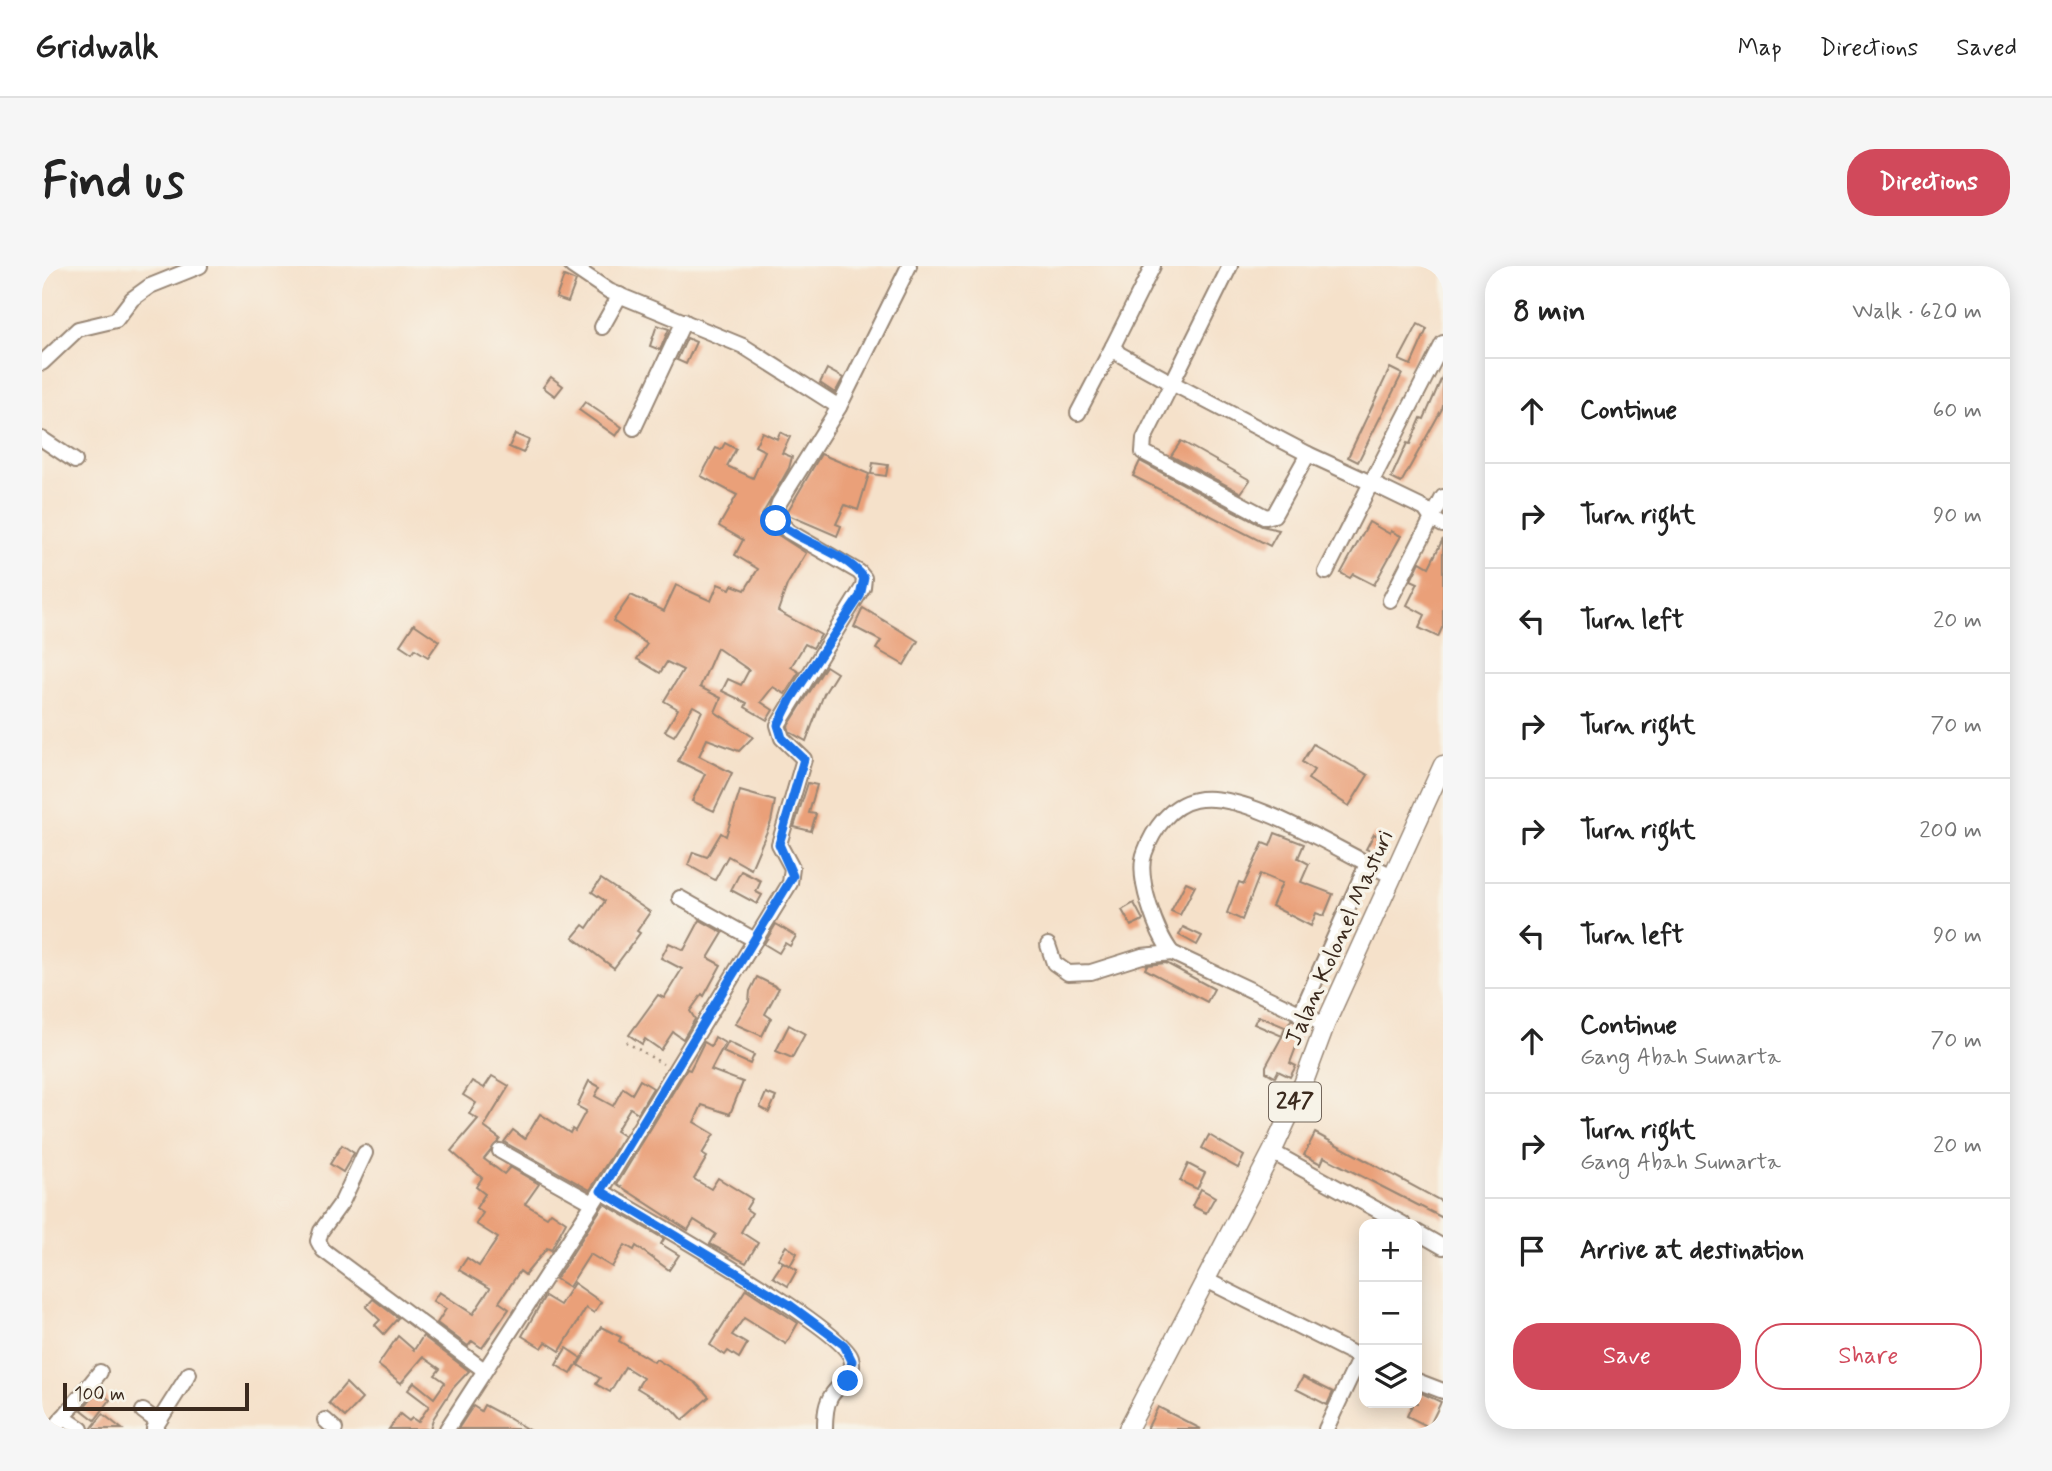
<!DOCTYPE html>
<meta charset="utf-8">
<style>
body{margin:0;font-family:Mynerve,sans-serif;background:#f6f6f6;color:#222}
.controls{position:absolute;right:21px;bottom:21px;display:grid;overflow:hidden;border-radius:14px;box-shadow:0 4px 18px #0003}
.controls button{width:63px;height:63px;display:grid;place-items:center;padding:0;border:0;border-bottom:2px solid #e0e0e0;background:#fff;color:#222;font:35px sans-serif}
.scale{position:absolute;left:21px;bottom:18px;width:186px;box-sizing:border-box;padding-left:7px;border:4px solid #3b2a1e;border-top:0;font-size:19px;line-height:24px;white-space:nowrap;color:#3b2a1e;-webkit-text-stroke:5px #f7f3e8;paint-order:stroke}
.stop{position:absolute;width:21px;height:21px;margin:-16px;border:5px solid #1a73e8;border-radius:50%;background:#fff}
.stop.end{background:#1a73e8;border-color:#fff;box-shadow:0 2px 7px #0008}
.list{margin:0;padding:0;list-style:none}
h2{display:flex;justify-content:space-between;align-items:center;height:91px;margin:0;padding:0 28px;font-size:30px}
h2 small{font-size:23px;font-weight:400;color:#767676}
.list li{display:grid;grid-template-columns:46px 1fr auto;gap:21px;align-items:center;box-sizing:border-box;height:105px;padding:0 28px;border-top:2px solid #e0e0e0}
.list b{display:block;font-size:26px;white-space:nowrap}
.list p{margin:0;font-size:23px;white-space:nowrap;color:#767676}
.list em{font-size:23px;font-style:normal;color:#767676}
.actions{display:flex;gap:14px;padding:21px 28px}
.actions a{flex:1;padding:16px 0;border:2px solid #d1495b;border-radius:28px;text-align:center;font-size:24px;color:#d1495b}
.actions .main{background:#d1495b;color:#fff}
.icon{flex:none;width:38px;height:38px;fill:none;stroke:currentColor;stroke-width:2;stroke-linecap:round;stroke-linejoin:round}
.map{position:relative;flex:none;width:1401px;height:1163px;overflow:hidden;border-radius:28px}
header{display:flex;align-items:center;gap:42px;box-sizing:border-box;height:98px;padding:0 35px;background:#fff;border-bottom:2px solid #e0e0e0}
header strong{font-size:33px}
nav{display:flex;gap:38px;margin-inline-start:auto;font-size:24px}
.intro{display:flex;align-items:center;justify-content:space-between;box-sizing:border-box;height:168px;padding:0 42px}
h1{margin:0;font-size:49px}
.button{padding:18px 32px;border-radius:28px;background:#d1495b;color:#fff;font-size:24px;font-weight:700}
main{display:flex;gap:42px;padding:0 42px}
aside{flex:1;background:#fff;border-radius:28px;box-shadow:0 4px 18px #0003}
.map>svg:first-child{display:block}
</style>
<header>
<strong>Gridwalk</strong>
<nav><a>Map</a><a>Directions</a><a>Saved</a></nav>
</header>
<div class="intro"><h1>Find us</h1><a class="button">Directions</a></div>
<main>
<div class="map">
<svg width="1401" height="1163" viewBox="0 0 1401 1163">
<rect width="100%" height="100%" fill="#f7f3e8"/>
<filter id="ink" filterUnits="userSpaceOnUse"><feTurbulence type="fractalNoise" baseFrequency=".0143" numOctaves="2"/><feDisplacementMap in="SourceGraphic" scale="14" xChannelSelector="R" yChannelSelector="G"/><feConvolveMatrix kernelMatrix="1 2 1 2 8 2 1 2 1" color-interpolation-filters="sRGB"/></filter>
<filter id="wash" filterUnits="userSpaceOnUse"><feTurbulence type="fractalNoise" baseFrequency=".00686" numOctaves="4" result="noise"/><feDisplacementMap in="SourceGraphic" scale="28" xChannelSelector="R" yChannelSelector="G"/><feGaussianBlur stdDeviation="1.57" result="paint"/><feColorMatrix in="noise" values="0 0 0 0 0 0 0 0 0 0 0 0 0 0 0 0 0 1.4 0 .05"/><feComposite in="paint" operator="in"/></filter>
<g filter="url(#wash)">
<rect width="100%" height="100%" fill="#f5e1ca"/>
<g id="blocks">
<!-- building -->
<g fill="#eaa079">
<polygon points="522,10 534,15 526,36 514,32"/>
<polygon points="1376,58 1385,63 1369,99 1357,94"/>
<polygon points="615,59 627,63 618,84 608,80"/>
<polygon points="645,72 654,76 644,98 635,94"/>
<polygon points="1348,102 1360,108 1316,196 1306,191"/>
<polygon points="785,103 801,112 793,127 778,117"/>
<polygon points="1401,109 1401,141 1359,217 1349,212 1365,177 1368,178 1379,152 1382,153"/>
<polygon points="509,111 521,120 513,130 501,121"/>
<polygon points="543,136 580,161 574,170 537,144"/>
<polygon points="720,166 735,173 738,166 748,171 740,187 750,191 747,202 720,249 731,262 730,265 764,287 745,319 736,345 779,369 771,382 763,378 749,401 757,406 743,428 731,421 719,436 731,444 725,454 703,441 705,437 680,425 686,413 699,419 707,404 675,382 658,421 679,432 673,446 711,471 697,485 665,473 657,490 690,507 672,545 650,535 663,508 636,495 660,445 651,440 632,470 623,465 636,443 622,435 641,404 625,396 618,407 595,393 605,378 571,355 589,329 622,345 634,319 669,335 676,318 688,323 690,319 703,324 716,303 693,289 701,274 677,260 695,229 659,210 674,182 679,184 683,177 694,183 685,200 711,212 723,185 713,180"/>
<polygon points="473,168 487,174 481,187 467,181"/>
<polygon points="1139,175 1208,214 1199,227 1129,190"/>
<polygon points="779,188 827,208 816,244 803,239 794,258 799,260 795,270 744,248"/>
<polygon points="1098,195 1220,260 1237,264 1228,280 1091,210"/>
<polygon points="831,197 846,199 844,210 829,208"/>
<polygon points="1327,256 1348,268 1349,265 1359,270 1332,319 1311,308 1308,312 1299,307"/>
<polygon points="1401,273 1401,360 1396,371 1377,362 1383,349 1365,339 1376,317 1369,314 1378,296 1387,301"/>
<polygon points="821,342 876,375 862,399 834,383 839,375 812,361"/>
<polygon points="372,358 397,375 386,391 373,383 370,387 358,379"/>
<polygon points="784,400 795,407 782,428 764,475 748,466 746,460"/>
<polygon points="1271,478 1326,509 1307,540 1266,513 1272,504 1260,496"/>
<polygon points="766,517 775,519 767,547 774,548 769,565 752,561"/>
<polygon points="698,525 733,535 729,556 709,603 686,590 673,614 646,599 651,586 665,591 679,567 684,570"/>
<polygon points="1233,567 1262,578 1256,592 1267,598 1259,616 1291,628 1282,650 1274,647 1269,660 1230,640 1240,617 1218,608 1200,654 1185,647 1197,616 1202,618 1221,577 1228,580"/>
<polygon points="1332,568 1342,573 1335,588 1324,583"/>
<polygon points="699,605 719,615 714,626 720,629 715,638 689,624"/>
<polygon points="559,613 608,646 595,665 598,667 572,702 531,671 541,659 545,662 563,635 550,626"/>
<polygon points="1144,616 1153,620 1138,649 1129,645"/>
<polygon points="1092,637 1101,654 1089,660 1080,644"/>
<polygon points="658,654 681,667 666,692 679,699 662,730 660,728 648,745 653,753 641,773 631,766 619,784 603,773 600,778 587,769 616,729 622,732 640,703 619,692 627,677 642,684"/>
<polygon points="734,658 754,670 748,680 743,677 737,687 722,678"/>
<polygon points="1141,661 1160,670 1155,679 1137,669"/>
<polygon points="1124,697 1172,723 1165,736 1103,703 1105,699"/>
<polygon points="715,711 737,722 723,748 729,752 720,770 693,758 707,736 708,725"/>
<polygon points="1216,750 1243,761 1240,770 1212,758"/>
<polygon points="1249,754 1262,760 1248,797 1254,800 1248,811 1236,805 1233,811 1224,806 1224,800"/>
<polygon points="747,759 763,768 750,792 734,785"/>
<polygon points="673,771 683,777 669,804 701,816 688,848 660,839 652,856 672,868 660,888 665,891 652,913 669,923 676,912 710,933 704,943 710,947 699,966 716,977 704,997 668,978 674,968 652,954 646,964 575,918 645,803 648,804 662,776 669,780"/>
<polygon points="686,776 712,789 708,798 681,786"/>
<polygon points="450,810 467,820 442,861 458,873 442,893 462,908 468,901 497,918 483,938 505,951 509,946 524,956 509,984 505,982 483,1009 478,1005 457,1036 467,1043 440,1082 430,1075 426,1080 395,1057 404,1043 391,1035 397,1026 431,1048 448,1022 417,1004 425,992 437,1000 456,972 434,958 441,947 434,942 443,928 434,921 440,912 409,885 436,853 427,848 434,837 421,829 430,815 442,822"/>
<polygon points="598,814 611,822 596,847 588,842 574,865 582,870 548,924 462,876 471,864 483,873 498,848 528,867 530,863 533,865 544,845 535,840 547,815 558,821 553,830 571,840 581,822 590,828"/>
<polygon points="724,827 734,831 727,846 718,841"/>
<polygon points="1273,867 1401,936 1401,952 1282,891 1279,898 1262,889"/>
<polygon points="1167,869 1202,890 1196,902 1160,882"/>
<polygon points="300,879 312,887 301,906 288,898"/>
<polygon points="1146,898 1163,907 1155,923 1138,915"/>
<polygon points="1159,923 1173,931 1164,947 1150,940"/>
<polygon points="562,938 622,973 619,978 637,989 627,1004 594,980 592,984 583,979 570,1001 548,988 527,1021 514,1013"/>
<polygon points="744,980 755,987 748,1000 736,993"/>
<polygon points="741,996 755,1004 746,1020 731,1011"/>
<polygon points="532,1017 559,1036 552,1047 544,1042 518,1085 504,1076 500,1082 480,1070 503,1030 518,1039"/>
<polygon points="704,1023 756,1057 744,1078 702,1052 690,1069 705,1078 697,1092 686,1085 683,1089 668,1079"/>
<polygon points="331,1033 356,1052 342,1068 333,1059 338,1054 324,1041"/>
<polygon points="559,1061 579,1071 577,1075 612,1096 614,1093 654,1117 667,1131 641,1154 633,1145 595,1122 601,1112 583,1101 568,1126 554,1118 558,1112 536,1099"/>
<polygon points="356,1070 372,1084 381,1070 427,1105 411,1122 391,1153 388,1163 347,1163 358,1148 367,1155 370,1152 376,1156 387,1140 366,1124 372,1116 392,1132 403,1116 393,1109 398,1103 381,1091 359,1117 336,1099"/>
<polygon points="524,1082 539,1092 529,1108 514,1099"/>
<polygon points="1261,1111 1291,1126 1285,1139 1254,1123"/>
<polygon points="304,1117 320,1133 303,1151 287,1137"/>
<polygon points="55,1125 68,1134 53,1154 40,1144"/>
<polygon points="1375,1125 1399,1136 1387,1161 1365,1150 1371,1137 1375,1137"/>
<polygon points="442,1139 463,1150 485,1163 416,1163 431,1140 439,1145"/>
<polygon points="1116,1141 1122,1144 1159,1163 1105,1163"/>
<polygon points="61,1148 80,1163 49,1163"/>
</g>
</g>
</g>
<g filter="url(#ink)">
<use href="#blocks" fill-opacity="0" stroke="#988674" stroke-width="2"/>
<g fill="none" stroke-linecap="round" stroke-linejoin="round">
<defs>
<g id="minor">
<polyline points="1111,0 1071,80 1077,88 1130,117 1102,173 1101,186 1224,251 1232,249 1266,188 1329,217 1284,306"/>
<polyline points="1188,0 1130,117 1266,188"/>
<polyline points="560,61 578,29"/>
<polyline points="1401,77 1329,217 1383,243 1390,253 1401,259"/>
<polyline points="0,97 36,63 74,54 90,33 108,20 158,0"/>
<polyline points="797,141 867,0"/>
<polyline points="1036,147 1071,80"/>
<polyline points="592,162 642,55"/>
<polyline points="0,173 33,195"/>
<polyline points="1348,334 1401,231"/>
<polyline points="638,632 713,674"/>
<polyline points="1006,679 1012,697 1026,707 1049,706 1100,690 1130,687"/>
<polyline points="1258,749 1325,598"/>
<path d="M 1283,759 L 1130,687 C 1115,668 1093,611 1103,586 C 1111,564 1128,539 1153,534 C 1205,523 1302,589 1351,610"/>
<polyline points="458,885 551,937"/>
<polyline points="1230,886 1361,958"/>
<polyline points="323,887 300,936 279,965 276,975 281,984 442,1104"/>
<path d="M 559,925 C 597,948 800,1061 809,1092 C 815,1114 795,1117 788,1132 C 783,1141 783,1153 783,1163"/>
<polyline points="1375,966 1401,981"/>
<polyline points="1164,1014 1322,1093"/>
<polyline points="1375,1115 1401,1125"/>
<polyline points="101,1145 116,1156"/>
<polyline points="21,1151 39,1163"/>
<polyline points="283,1154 293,1163"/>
<polyline points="12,1163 58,1106"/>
<polyline points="112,1163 147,1108"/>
<polyline points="405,1163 559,925 748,617 750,602 737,578 762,493 740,472 736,459 821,321 822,312 817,306 746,265 733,250 737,237 797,141 701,80 567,25 530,0"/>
<polyline points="1284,1163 1318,1091"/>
</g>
<polyline id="major" points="1086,1163 1230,886 1260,821 1283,759 1401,499"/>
</defs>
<!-- minor casing -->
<use href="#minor" stroke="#988674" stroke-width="18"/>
<!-- major casing -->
<use href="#major" stroke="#988674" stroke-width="21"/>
<!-- path -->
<polyline stroke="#988674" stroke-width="2.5" stroke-dasharray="2 5" stroke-linecap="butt" points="584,776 621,798"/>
<!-- minor -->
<use href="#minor" stroke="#fff" stroke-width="14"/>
<!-- major -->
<use href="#major" stroke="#fff" stroke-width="18"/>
</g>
</g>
<g fill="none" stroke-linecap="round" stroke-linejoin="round" filter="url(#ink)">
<!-- route -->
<path stroke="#1a73e8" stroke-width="9" d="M 734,255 C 760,278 801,284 822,312 L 818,330 L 749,433 L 736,459 L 740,472 L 762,493 L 737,578 L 751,610 L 559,925 L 748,1039 L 802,1079 L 810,1095 L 806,1115"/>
</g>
<g text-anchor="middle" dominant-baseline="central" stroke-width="7" stroke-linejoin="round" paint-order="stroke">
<!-- shield labels -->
<rect fill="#f7f3e8" stroke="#73665b" stroke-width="2" x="1227" y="816.5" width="52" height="39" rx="5"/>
<g font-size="23" font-weight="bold" fill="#3b2a1e">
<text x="1253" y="836">247</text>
</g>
<!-- street labels -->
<g font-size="24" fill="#3b2a1e" stroke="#f7f3e8">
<text transform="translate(1298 672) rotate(-66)">Jalan Kolonel Masturi</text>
</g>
</g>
</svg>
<div class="controls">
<button>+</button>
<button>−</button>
<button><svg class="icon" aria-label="layers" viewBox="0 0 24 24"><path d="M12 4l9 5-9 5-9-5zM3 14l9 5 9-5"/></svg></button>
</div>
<div class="scale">100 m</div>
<div class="stop" style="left:734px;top:255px"></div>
<div class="stop end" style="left:806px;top:1115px"></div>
</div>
<aside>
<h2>8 min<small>Walk · 620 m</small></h2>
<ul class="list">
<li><svg class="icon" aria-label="ahead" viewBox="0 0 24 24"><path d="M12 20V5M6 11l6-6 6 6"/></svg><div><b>Continue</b></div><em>60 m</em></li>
<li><svg class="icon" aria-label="right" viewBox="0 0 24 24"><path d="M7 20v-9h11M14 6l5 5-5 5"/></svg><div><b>Turn right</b></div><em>90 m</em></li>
<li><svg class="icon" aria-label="left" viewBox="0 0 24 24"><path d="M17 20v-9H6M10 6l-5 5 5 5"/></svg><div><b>Turn left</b></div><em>20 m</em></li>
<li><svg class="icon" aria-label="right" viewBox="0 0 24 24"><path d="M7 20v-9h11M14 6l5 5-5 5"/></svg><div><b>Turn right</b></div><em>70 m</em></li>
<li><svg class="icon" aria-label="right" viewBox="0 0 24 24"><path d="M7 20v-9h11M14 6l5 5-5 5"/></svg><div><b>Turn right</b></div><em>200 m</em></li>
<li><svg class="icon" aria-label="left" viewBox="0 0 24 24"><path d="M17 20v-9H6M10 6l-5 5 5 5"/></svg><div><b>Turn left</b></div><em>90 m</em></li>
<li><svg class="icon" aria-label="ahead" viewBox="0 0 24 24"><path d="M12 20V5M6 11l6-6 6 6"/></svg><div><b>Continue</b><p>Gang Abah Sumarta</p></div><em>70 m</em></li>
<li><svg class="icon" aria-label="right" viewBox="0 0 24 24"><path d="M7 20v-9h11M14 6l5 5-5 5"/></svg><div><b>Turn right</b><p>Gang Abah Sumarta</p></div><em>20 m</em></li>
<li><svg class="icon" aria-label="arrive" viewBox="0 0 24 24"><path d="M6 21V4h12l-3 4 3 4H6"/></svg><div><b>Arrive at destination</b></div></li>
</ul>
<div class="actions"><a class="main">Save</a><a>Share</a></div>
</aside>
</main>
